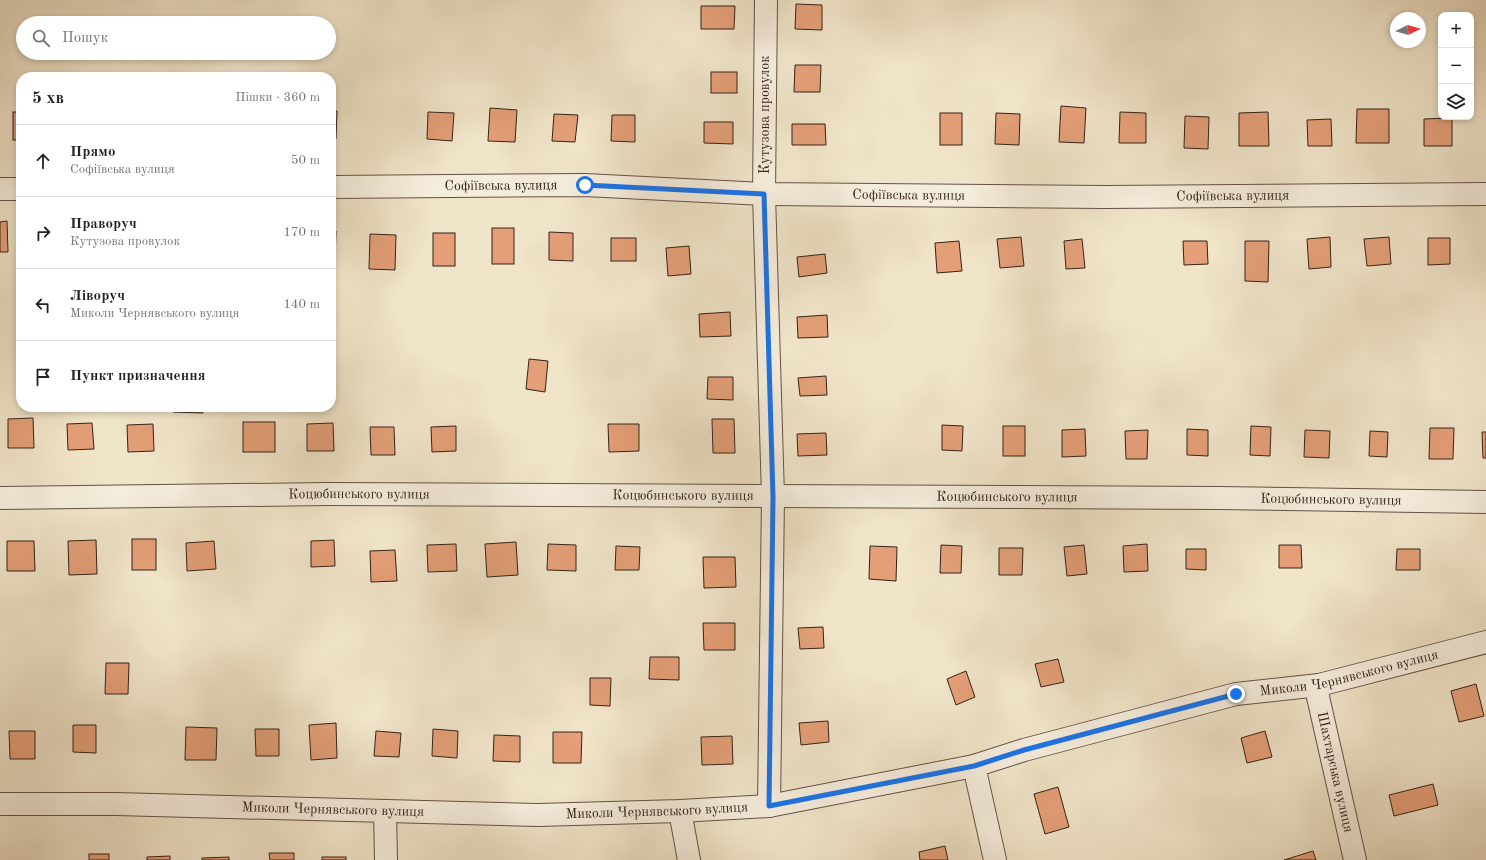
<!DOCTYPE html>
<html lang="uk">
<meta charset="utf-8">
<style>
body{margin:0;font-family:"Old Standard TT",serif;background:#f6f6f6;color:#222}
.controls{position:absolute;right:12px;top:12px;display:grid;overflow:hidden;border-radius:8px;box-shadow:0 2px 6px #0003}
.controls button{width:36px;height:36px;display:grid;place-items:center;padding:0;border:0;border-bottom:1px solid #e0e0e0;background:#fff;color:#222;font:20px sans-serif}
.compass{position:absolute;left:1390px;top:12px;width:36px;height:36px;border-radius:50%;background:#fff;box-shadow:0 2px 6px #0003;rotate:85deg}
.stop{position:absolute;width:12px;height:12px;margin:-9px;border:3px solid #1a73e8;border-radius:50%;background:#fff}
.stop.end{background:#1a73e8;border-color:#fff;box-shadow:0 1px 4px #0008}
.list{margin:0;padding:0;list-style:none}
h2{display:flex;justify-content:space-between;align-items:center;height:52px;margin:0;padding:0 16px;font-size:17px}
h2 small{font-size:13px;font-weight:400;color:#767676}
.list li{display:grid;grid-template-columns:26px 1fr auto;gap:12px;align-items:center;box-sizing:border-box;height:72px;padding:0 16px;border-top:1px solid #e0e0e0}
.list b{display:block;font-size:15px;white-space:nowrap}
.list p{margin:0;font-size:13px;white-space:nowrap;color:#767676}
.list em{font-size:13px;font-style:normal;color:#767676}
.icon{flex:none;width:22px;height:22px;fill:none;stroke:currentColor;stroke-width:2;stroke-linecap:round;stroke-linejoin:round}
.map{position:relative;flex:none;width:1486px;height:860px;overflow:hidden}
.search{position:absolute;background:#fff;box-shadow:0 2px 6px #0003;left:16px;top:16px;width:320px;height:44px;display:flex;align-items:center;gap:10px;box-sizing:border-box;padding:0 14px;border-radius:22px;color:#767676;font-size:15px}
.panel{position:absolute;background:#fff;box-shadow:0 2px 6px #0003;left:16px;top:72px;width:320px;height:340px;border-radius:16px}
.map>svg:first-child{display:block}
</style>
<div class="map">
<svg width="1486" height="860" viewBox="0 0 1486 860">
<rect width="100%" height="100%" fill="#f0e4c9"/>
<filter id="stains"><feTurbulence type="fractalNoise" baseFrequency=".005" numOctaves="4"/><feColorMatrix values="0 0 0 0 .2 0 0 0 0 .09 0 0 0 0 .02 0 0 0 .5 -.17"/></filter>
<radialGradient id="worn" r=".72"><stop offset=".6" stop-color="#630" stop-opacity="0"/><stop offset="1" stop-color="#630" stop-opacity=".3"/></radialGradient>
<!-- building -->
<g fill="#e49f78" stroke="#352219">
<polygon points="796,4 822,5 822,30 795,29"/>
<polygon points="701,6 735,6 734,29 701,29"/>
<polygon points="795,65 821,65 820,92 794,92"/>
<rect x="711" y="72" width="26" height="21"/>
<polygon points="1061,106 1086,108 1084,143 1059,142"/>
<polygon points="490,108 517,110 515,142 488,141"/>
<polygon points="1357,109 1389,109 1389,143 1356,143"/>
<polygon points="331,111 337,111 336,139 331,139"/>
<rect x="13" y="112" width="8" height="28"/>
<polygon points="428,112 454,113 452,141 427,139"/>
<polygon points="1120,112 1146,113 1146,143 1119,143"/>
<polygon points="1268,112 1269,146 1239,146 1239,113"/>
<rect x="940" y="113" width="22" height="32"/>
<polygon points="996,113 1020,114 1019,145 995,144"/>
<polygon points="554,114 578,115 575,142 552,141"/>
<polygon points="612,115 635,115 635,142 611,141"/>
<polygon points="1185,116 1209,117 1208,149 1184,148"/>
<polygon points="1452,118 1452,146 1424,146 1424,119"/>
<polygon points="1331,119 1332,146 1308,146 1307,120"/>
<polygon points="704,122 733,122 733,144 704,143"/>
<polygon points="792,124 825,124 826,145 792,145"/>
<polygon points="7,221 8,252 0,252 0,222"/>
<rect x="492" y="228" width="22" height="36"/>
<polygon points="331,231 336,231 335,259 331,259"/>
<polygon points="549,232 573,233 573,261 549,260"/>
<rect x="433" y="233" width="22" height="33"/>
<polygon points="370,234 396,235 395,270 369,269"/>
<polygon points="1021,237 1024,266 1000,268 997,239"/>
<polygon points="1330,237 1331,267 1309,269 1307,239"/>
<polygon points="1389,237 1391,264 1367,266 1364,239"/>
<rect x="611" y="238" width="25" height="23"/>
<polygon points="1428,238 1450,238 1450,264 1428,265"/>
<polygon points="1082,239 1085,268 1066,269 1064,241"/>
<polygon points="959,241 962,271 937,273 935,243"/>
<polygon points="1183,241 1207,241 1208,264 1184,265"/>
<polygon points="1245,241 1269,241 1268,282 1245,281"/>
<polygon points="689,246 691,274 668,276 666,248"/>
<polygon points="825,254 827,273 799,277 797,257"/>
<polygon points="730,312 731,336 700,337 699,314"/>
<polygon points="827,315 828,337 798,338 797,317"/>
<polygon points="529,359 548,361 545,392 526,389"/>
<polygon points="826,376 827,395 800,396 798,378"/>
<polygon points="708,377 733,377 733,400 707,399"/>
<polygon points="173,407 203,407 203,413 173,412"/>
<polygon points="33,418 34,448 8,448 8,419"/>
<polygon points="712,419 734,419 735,453 713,453"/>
<rect x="243" y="422" width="32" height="30"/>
<polygon points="92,423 94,449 68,450 67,424"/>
<polygon points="333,423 334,451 307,451 307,424"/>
<polygon points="153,424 154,451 128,452 127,425"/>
<polygon points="608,424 639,424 639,451 609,452"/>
<polygon points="942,425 963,426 962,451 942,450"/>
<polygon points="456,426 456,451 432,452 431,427"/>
<rect x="1003" y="426" width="22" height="30"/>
<polygon points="1251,426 1271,427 1270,456 1250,455"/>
<polygon points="370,427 394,427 395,455 371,455"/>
<polygon points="1430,428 1454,428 1453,459 1429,459"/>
<polygon points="1085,429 1086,456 1062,457 1062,430"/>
<polygon points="1187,429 1208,430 1208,456 1187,455"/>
<polygon points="1148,430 1147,459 1126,459 1125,431"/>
<polygon points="1305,430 1330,431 1329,458 1304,457"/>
<polygon points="1370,431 1388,432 1387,457 1369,456"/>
<polygon points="1482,432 1486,432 1486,458 1483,458"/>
<polygon points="826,433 827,455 798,456 797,434"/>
<rect x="132" y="539" width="24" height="31"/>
<polygon points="96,540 97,574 69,575 68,541"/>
<polygon points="334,540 335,566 311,567 311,541"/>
<polygon points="7,541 34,541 35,571 7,571"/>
<polygon points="214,541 216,569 187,571 186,543"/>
<polygon points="516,542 518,575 487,577 485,544"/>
<polygon points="456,544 457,571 428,572 427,545"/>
<polygon points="548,544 576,545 576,571 547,570"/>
<polygon points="1147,544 1148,571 1124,572 1123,546"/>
<polygon points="941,545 962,546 961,573 940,573"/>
<polygon points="1084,545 1087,574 1067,576 1064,547"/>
<polygon points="1279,545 1301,545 1302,568 1279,568"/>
<polygon points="616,546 640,547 639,570 615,570"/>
<polygon points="870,546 897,547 896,581 869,579"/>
<polygon points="999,548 1023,548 1022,575 999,575"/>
<polygon points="1186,549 1206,549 1206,570 1186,569"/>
<polygon points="1397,549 1420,549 1420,570 1396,570"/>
<polygon points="395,550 397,581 371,582 370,551"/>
<polygon points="703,557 735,557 736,587 704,588"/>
<polygon points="703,623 735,623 735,650 704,650"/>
<polygon points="823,627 824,648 800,649 798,628"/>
<polygon points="650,657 679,657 679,680 649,679"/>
<polygon points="1058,659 1064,682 1041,687 1035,664"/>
<polygon points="106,663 129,663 128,694 105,694"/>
<polygon points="966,671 975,697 956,705 947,679"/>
<polygon points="590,678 611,678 610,706 590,705"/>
<polygon points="1476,684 1484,716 1459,722 1451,691"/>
<polygon points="828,721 829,742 801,745 799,723"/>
<polygon points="336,723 337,758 311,760 309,725"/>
<polygon points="73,725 96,725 96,753 73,752"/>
<polygon points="186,727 217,728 216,760 185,760"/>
<polygon points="255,729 279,729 279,756 256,756"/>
<polygon points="433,729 458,731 457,758 432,756"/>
<polygon points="9,731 35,731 35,759 10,759"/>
<polygon points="376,731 401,733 399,757 374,756"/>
<polygon points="1265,731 1272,757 1247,763 1241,738"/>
<polygon points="553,732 582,732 581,763 553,763"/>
<polygon points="494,735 520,736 520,762 493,761"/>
<polygon points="732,736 733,764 702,765 701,737"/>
<polygon points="1433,784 1438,805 1394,816 1389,795"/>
<polygon points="1058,787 1069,827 1045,834 1034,794"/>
<polygon points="945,846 948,860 920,860 919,852"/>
<polygon points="1313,851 1316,860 1284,860"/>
<polygon points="269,853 294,853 294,860 270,860"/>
<rect x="89" y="854" width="20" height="6"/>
<polygon points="170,856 170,860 147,860 147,857"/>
<polygon points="229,857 229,860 202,860 202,858"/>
<rect x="322" y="857" width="24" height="3"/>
</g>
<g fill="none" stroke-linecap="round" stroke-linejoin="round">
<defs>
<g id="minor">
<polyline points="766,0 764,194 773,497 769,806"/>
<path id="s1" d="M 331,187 L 585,185 L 764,194 L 1106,197 L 1486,194"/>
<polyline points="0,189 21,189"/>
<path id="s2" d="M 0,498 L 326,494 L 1218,498 L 1486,502"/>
<path id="s3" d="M 1319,685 L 1318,697 L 1355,860"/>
<polyline points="974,766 995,860"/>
<path id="s4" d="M 0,804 L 116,804 L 538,815 L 680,811 L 769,806 L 974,766 L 1024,750 L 1236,694 L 1319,685 L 1486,642"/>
<polyline points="680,811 689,860"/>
<polyline points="385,812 386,860"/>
</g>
</defs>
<!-- minor casing -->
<use href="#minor" stroke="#645245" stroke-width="24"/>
<!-- minor -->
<use href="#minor" stroke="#f5eddc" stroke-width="22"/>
</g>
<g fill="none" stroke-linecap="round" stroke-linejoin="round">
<!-- route -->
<polyline stroke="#1a73e8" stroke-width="5" points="585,185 764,194 773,497 769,806 974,766 1024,750 1236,694"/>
</g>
<g text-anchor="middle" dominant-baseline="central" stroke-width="4" stroke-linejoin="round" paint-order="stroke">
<!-- street labels -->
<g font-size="14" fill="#352219" stroke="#f5eddc">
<text transform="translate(765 115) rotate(-90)">Кутузова провулок</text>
<text stroke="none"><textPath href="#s1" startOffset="170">Софіївська вулиця</textPath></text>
<text stroke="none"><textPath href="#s1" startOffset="578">Софіївська вулиця</textPath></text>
<text stroke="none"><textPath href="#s1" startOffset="902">Софіївська вулиця</textPath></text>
<text stroke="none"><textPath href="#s2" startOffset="359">Коцюбинського вулиця</textPath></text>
<text stroke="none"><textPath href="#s2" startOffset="683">Коцюбинського вулиця</textPath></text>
<text stroke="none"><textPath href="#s2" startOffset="1007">Коцюбинського вулиця</textPath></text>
<text stroke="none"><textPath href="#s2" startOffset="1331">Коцюбинського вулиця</textPath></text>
<text stroke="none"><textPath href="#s4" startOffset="1365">Миколи Чернявського вулиця</textPath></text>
<text stroke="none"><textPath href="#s3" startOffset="89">Шахтарська вулиця</textPath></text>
<text stroke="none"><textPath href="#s4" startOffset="333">Миколи Чернявського вулиця</textPath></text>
<text stroke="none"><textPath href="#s4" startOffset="657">Миколи Чернявського вулиця</textPath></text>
</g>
</g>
<rect width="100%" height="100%" filter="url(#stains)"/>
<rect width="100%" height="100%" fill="url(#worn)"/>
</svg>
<div class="controls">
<button>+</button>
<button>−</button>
<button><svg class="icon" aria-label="layers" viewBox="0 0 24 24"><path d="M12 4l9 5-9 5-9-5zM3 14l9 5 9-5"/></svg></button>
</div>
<svg class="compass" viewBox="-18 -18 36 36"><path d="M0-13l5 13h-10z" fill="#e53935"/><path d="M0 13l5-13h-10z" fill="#767676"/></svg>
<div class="stop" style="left:585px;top:185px"></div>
<div class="stop end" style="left:1236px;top:694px"></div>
<div class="search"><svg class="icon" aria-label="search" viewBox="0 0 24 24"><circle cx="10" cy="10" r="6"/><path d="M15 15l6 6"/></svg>Пошук</div>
<section class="panel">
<h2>5 хв<small>Пішки · 360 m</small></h2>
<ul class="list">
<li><svg class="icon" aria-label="ahead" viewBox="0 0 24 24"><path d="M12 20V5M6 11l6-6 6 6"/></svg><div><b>Прямо</b><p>Софіївська вулиця</p></div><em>50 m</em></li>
<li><svg class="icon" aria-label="right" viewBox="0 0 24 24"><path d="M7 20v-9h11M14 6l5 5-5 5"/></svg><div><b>Праворуч</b><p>Кутузова провулок</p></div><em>170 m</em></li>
<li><svg class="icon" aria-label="left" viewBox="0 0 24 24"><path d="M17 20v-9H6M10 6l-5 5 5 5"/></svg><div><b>Ліворуч</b><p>Миколи Чернявського вулиця</p></div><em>140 m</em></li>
<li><svg class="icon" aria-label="arrive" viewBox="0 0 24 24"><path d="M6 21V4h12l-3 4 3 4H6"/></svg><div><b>Пункт призначення</b></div></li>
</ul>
</section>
</div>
